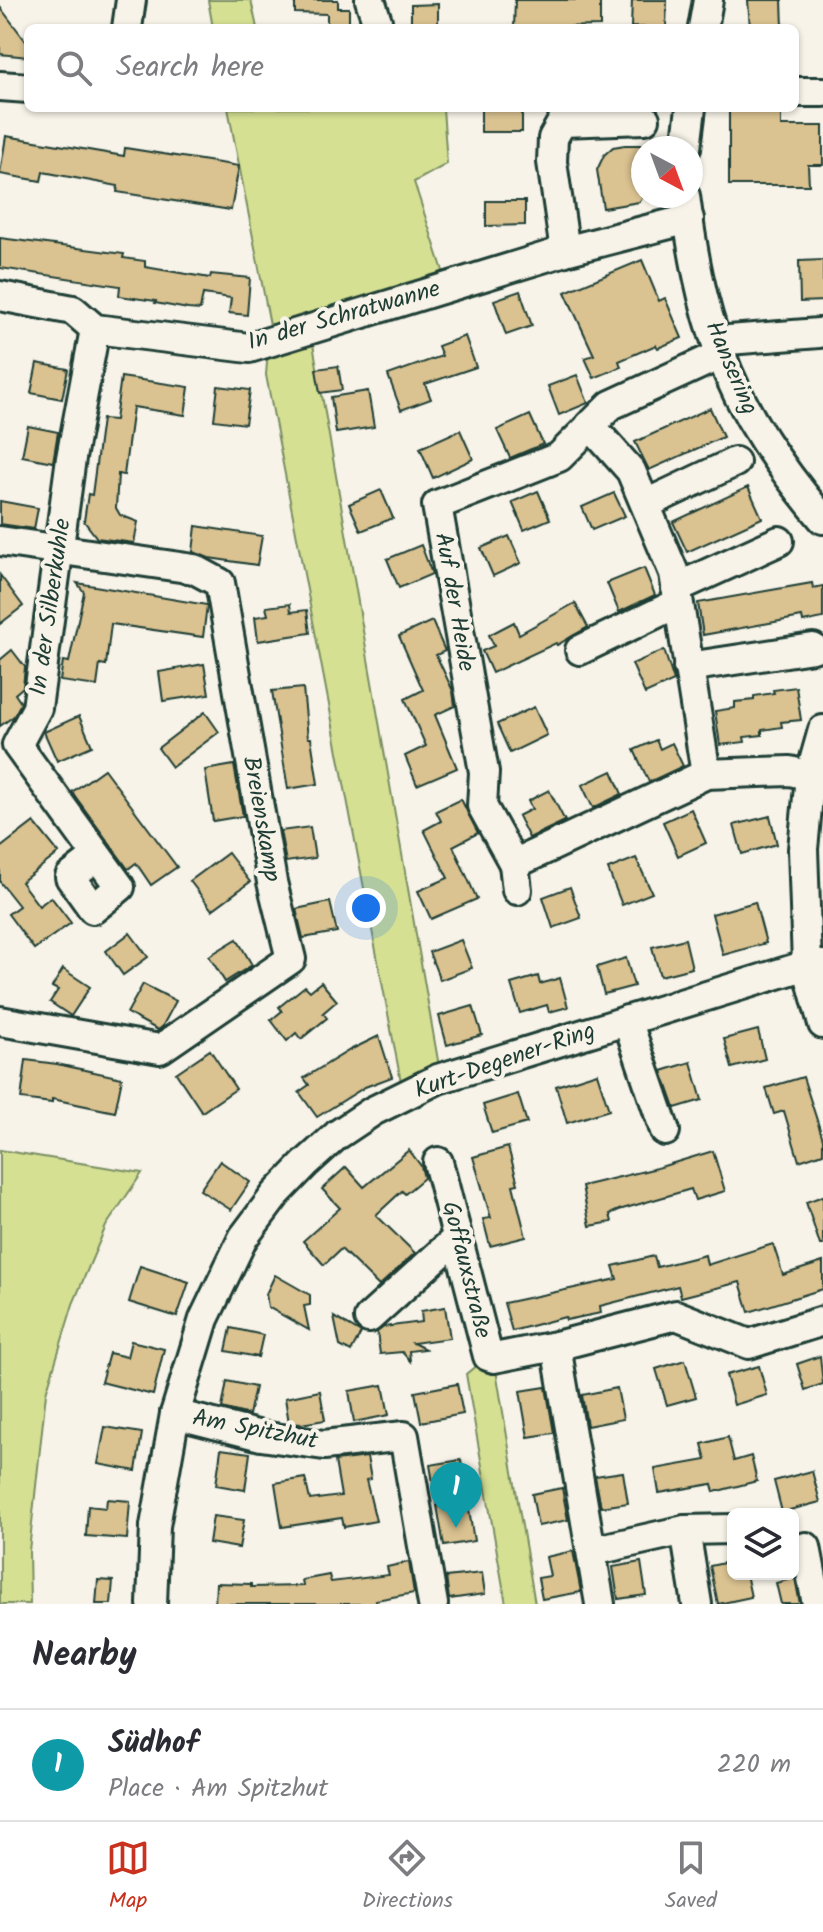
<!DOCTYPE html>
<meta charset="utf-8">
<style>
body{margin:0;font-family:Kalam,sans-serif;background:#f2f2f3;color:#2b2b33}
.controls{position:absolute;right:24px;bottom:24px;display:grid;overflow:hidden;border-radius:12px;box-shadow:0 2px 6px #0004}
.controls button{width:72px;height:72px;display:grid;place-items:center;padding:0;border:0;border-bottom:2px solid #e1e1e2;background:#fff;color:#2b2b33;font:40px sans-serif}
.compass{position:absolute;left:631px;top:136px;width:72px;height:72px;border-radius:50%;background:#fff;box-shadow:0 2px 6px #0004;rotate:139deg}
.you{position:absolute;left:366px;top:908px;width:28px;height:28px;margin:-20px;border:6px solid #fff;border-radius:50%;background:#1a73e8;box-shadow:0 0 0 12px #1a73e833}
.badge{display:grid;place-items:center;width:52px;height:52px;border-radius:50%;background:#c8321e;color:#fff;font-size:26px;font-weight:700}
.pin{position:absolute;translate:-50% -66px;filter:drop-shadow(0 2px 4px #0008)}
.pin::after{content:'';position:absolute;top:42px;width:28px;height:24px;background:inherit;clip-path:polygon(0 0,100% 0,50% 100%)}
.list{margin:0;padding:0;list-style:none}
h2{display:flex;justify-content:space-between;align-items:center;height:104px;margin:0;padding:0 32px;font-size:34px}
h2 small{font-size:26px;font-weight:400;color:#7c7c81}
.list li{display:grid;grid-template-columns:52px 1fr auto;gap:24px;align-items:center;box-sizing:border-box;height:112px;padding:0 32px;border-top:2px solid #e1e1e2}
.list b{display:block;font-size:30px;white-space:nowrap}
.list p{margin:0;font-size:26px;white-space:nowrap;color:#7c7c81}
.list em{font-size:26px;font-style:normal;color:#7c7c81}
.icon{flex:none;width:44px;height:44px;fill:none;stroke:currentColor;stroke-width:2;stroke-linecap:round;stroke-linejoin:round}
.map{position:relative;flex:none;width:823px;height:1604px;overflow:hidden}
.search{position:absolute;background:#fff;box-shadow:0 2px 6px #0004;left:24px;right:24px;top:24px;height:88px;display:flex;align-items:center;gap:20px;box-sizing:border-box;padding:0 28px;border-radius:12px;color:#7c7c81;font-size:30px}
.sheet{height:216px;background:#fff}
nav{display:flex;justify-content:space-around;align-items:center;box-sizing:border-box;height:112px;border-top:2px solid #e1e1e2;background:#fff;font-size:22px;color:#7c7c81}
nav a{display:grid;justify-items:center;gap:4px}
nav .on{color:#c8321e}
.map>svg:first-child{display:block}
</style>
<div class="map">
<svg width="823" height="1604" viewBox="0 0 823 1604">
<rect width="100%" height="100%" fill="#f7f3e8"/>
<filter id="ink" filterUnits="userSpaceOnUse"><feTurbulence type="fractalNoise" baseFrequency=".0125" numOctaves="2"/><feDisplacementMap in="SourceGraphic" scale="16" xChannelSelector="R" yChannelSelector="G"/><feConvolveMatrix kernelMatrix="1 2 1 2 8 2 1 2 1" color-interpolation-filters="sRGB"/></filter>
<g filter="url(#ink)">
<!-- green -->
<g fill="#d5e093" stroke="#7a8e64" stroke-width="2">
<polygon points="208,0 251,0 257,28 213,28"/>
<polygon points="228,108 443,108 447,164 414,182 445,277 309,321 440,1072 402,1087 266,375 270,325"/>
<polygon points="0,1150 142,1173 106,1226 73,1304 46,1393 29,1551 30,1604 0,1604"/>
<polygon points="488,1356 494,1358 535,1604 506,1604 466,1374"/>
</g>
<!-- building -->
<g fill="#dac291" stroke="#1f3d34" stroke-width="2">
<polygon points="295,0 338,0 338,8 349,8 349,26 327,26 327,14 295,13"/>
<polygon points="515,0 600,0 600,26 514,28"/>
<polygon points="632,0 667,0 666,28 631,27"/>
<polygon points="748,0 782,0 783,28 750,28"/>
<polygon points="438,4 438,28 411,28 411,5"/>
<polygon points="0,7 28,44 28,57 0,54"/>
<rect x="481" y="108" width="41" height="24"/>
<polygon points="729,111 781,111 781,126 823,126 823,165 808,165 809,185 729,185"/>
<polygon points="6,136 124,156 125,148 239,166 231,210 117,192 118,186 43,172 41,181 0,174"/>
<polygon points="625,145 643,145 643,197 639,202 603,208 597,170 604,155 613,147"/>
<polygon points="486,201 525,201 525,225 486,226"/>
<polygon points="0,238 124,254 123,258 145,261 145,267 210,278 211,274 250,278 247,315 229,313 231,298 203,294 200,310 188,309 155,303 156,301 119,296 120,286 0,268"/>
<polygon points="642,260 659,301 665,298 682,338 658,348 656,345 619,361 621,367 594,378 585,358 594,355 565,292"/>
<polygon points="823,260 823,301 800,302 799,261"/>
<polygon points="520,291 532,326 506,335 494,300"/>
<polygon points="465,336 476,367 425,384 431,399 401,410 388,375 442,356 438,346"/>
<polygon points="37,363 68,369 62,399 31,393"/>
<polygon points="338,366 342,390 320,393 316,369"/>
<polygon points="577,375 588,403 559,415 548,386"/>
<polygon points="121,377 189,387 185,415 133,407 124,475 118,474 116,508 120,515 138,522 134,543 97,538 84,521 88,494 92,495 102,419 115,420"/>
<polygon points="218,386 250,390 245,424 214,420"/>
<polygon points="368,391 374,427 336,433 331,397"/>
<polygon points="710,408 723,437 649,470 635,442"/>
<polygon points="530,415 543,444 510,458 497,430"/>
<polygon points="28,426 58,432 53,462 22,456"/>
<polygon points="460,430 473,459 433,478 420,448"/>
<polygon points="748,487 762,518 687,552 673,522"/>
<polygon points="381,490 393,518 361,531 349,504"/>
<polygon points="538,491 550,519 524,530 512,502"/>
<polygon points="614,493 625,516 592,530 582,507"/>
<polygon points="0,501 38,508 34,529 0,524"/>
<polygon points="196,526 262,536 257,565 209,558 193,552"/>
<polygon points="509,536 521,563 493,576 481,548"/>
<polygon points="421,545 432,574 399,588 387,559"/>
<polygon points="644,568 655,595 619,612 607,583"/>
<polygon points="0,575 23,606 0,624"/>
<polygon points="77,583 207,605 203,637 111,624 106,665 100,664 97,686 60,681 63,661 69,662 84,592"/>
<polygon points="812,583 813,588 823,586 823,618 803,622 802,617 703,635 698,603"/>
<polygon points="575,603 588,627 557,645 556,643 492,673 482,651 494,646 489,635 514,622 519,634"/>
<polygon points="290,604 291,612 307,610 310,633 258,641 255,617 268,615 266,607"/>
<polygon points="432,621 445,651 436,655 453,691 455,706 435,715 457,768 417,785 405,756 426,746 405,699 423,690 399,636"/>
<polygon points="12,650 25,667 23,687 15,694 21,703 14,716 0,726 0,660"/>
<polygon points="664,650 674,681 645,694 632,664"/>
<polygon points="204,664 209,694 163,701 159,672"/>
<polygon points="796,687 801,720 781,722 782,727 762,730 762,735 744,737 745,742 720,745 715,711 735,708 735,702 754,700 754,696 774,693 773,690"/>
<polygon points="303,688 308,738 311,738 318,784 288,789 272,691"/>
<polygon points="534,707 547,735 510,753 497,724"/>
<polygon points="205,712 219,732 172,767 158,748"/>
<polygon points="79,716 92,746 57,761 44,732"/>
<polygon points="656,740 660,749 672,743 683,766 649,782 634,750"/>
<polygon points="234,765 243,816 213,821 205,770"/>
<polygon points="104,769 177,867 151,885 136,863 128,869 72,792"/>
<polygon points="612,771 622,794 593,808 582,785"/>
<polygon points="549,790 565,821 529,838 518,816 532,809 528,801"/>
<polygon points="461,799 478,833 453,846 477,899 431,919 418,891 448,878 424,830 441,821 436,811"/>
<polygon points="691,809 706,843 678,856 663,822"/>
<polygon points="770,816 777,844 742,854 734,825"/>
<polygon points="34,822 59,853 21,882 39,906 51,897 71,923 34,949 8,914 19,906 0,882 0,848"/>
<polygon points="310,827 315,858 286,862 280,831"/>
<polygon points="228,853 250,882 212,910 190,881"/>
<polygon points="636,858 652,893 622,905 608,869"/>
<polygon points="570,887 581,918 553,928 543,897"/>
<polygon points="330,902 337,932 303,938 296,909"/>
<polygon points="755,902 766,943 723,955 712,914"/>
<polygon points="130,933 148,957 123,975 106,951"/>
<polygon points="237,939 252,965 225,982 209,956"/>
<polygon points="685,939 692,968 660,976 652,947"/>
<polygon points="461,940 472,968 440,980 429,952"/>
<polygon points="626,958 634,986 604,994 597,967"/>
<polygon points="63,969 90,987 71,1016 50,1002 58,990 52,987"/>
<polygon points="538,976 540,984 560,978 568,1007 549,1012 547,1005 520,1013 511,984"/>
<polygon points="321,982 337,1001 323,1013 327,1018 301,1039 296,1033 287,1041 271,1020 282,1011 279,1007 305,986 310,991"/>
<polygon points="143,984 176,1001 162,1027 158,1030 127,1013"/>
<polygon points="473,1006 482,1035 447,1045 439,1016"/>
<polygon points="758,1030 765,1059 732,1068 724,1039"/>
<polygon points="379,1036 392,1077 365,1087 317,1117 299,1092 309,1085 304,1078 350,1050"/>
<polygon points="210,1050 236,1089 202,1112 176,1073"/>
<polygon points="26,1060 57,1064 122,1078 115,1112 52,1099 52,1103 21,1099"/>
<polygon points="691,1062 702,1100 675,1108 662,1071"/>
<polygon points="597,1073 609,1110 567,1123 556,1086"/>
<polygon points="803,1077 823,1139 823,1153 799,1161 784,1111 774,1114 766,1088"/>
<polygon points="518,1094 527,1123 492,1133 483,1105"/>
<polygon points="508,1147 518,1184 513,1185 526,1237 490,1246 483,1219 491,1218 473,1157"/>
<polygon points="409,1150 421,1166 424,1178 405,1194 402,1191 376,1215 415,1253 379,1286 341,1249 324,1265 303,1241 340,1208 322,1189 346,1167 364,1187"/>
<polygon points="713,1151 725,1191 695,1200 691,1189 619,1210 610,1214 612,1222 590,1226 582,1186 657,1168"/>
<polygon points="220,1161 250,1182 231,1210 200,1190"/>
<polygon points="823,1196 823,1245 820,1245 806,1202"/>
<polygon points="773,1244 783,1275 823,1262 823,1289 749,1312 740,1282 681,1297 678,1286 600,1306 601,1313 566,1320 565,1317 512,1331 504,1303 617,1279 613,1266 654,1256 657,1267 705,1255 707,1265"/>
<polygon points="140,1266 189,1282 177,1317 129,1302"/>
<polygon points="275,1275 310,1295 310,1305 304,1306 309,1330 268,1307 266,1294"/>
<polygon points="445,1307 450,1338 413,1343 425,1349 409,1351 410,1361 402,1352 380,1354 377,1332 384,1327 422,1322 421,1311"/>
<polygon points="334,1317 361,1333 351,1352 340,1346"/>
<polygon points="231,1328 263,1335 258,1357 226,1351"/>
<polygon points="131,1341 164,1349 153,1395 101,1382 109,1353 127,1357"/>
<polygon points="820,1356 823,1384 805,1390 797,1364"/>
<polygon points="685,1360 696,1397 667,1405 656,1369"/>
<polygon points="759,1366 767,1395 734,1405 726,1375"/>
<polygon points="227,1381 255,1387 249,1415 222,1408"/>
<polygon points="457,1384 463,1414 421,1422 415,1392"/>
<polygon points="383,1385 389,1415 354,1422 349,1391"/>
<polygon points="546,1387 554,1433 528,1437 520,1391"/>
<polygon points="617,1388 623,1419 587,1426 582,1395"/>
<polygon points="320,1391 325,1420 301,1424 289,1423 285,1398"/>
<polygon points="105,1427 142,1433 136,1471 98,1464"/>
<polygon points="728,1437 734,1461 751,1456 757,1481 714,1492 712,1484 659,1493 655,1469 706,1460 702,1444"/>
<polygon points="221,1449 250,1453 245,1490 216,1485"/>
<polygon points="367,1457 371,1479 366,1480 376,1521 344,1527 342,1518 282,1527 275,1483 305,1478 310,1500 341,1496 335,1461"/>
<polygon points="461,1460 474,1541 444,1546 430,1465"/>
<polygon points="812,1471 820,1502 782,1512 774,1481"/>
<polygon points="623,1472 628,1503 601,1507 595,1476"/>
<polygon points="562,1488 568,1520 538,1526 532,1494"/>
<polygon points="107,1499 130,1501 127,1539 86,1536 88,1506 106,1508"/>
<polygon points="213,1516 244,1520 239,1548 209,1543"/>
<polygon points="573,1551 581,1592 542,1599 538,1578 550,1576 546,1557"/>
<polygon points="733,1561 733,1574 746,1574 751,1597 718,1604 710,1566"/>
<polygon points="409,1562 414,1593 376,1600 377,1604 215,1604 216,1583 251,1584 251,1587 303,1586 302,1580 329,1575 331,1582 389,1575 387,1567"/>
<polygon points="641,1562 646,1595 618,1599 613,1567"/>
<polygon points="482,1573 485,1594 449,1599 446,1577"/>
<polygon points="795,1578 800,1604 781,1604 776,1583"/>
<polygon points="98,1580 113,1581 111,1604 96,1604"/>
</g>
<g fill="none" stroke-linecap="round" stroke-linejoin="round">
<defs>
<g id="minor">
<polyline points="370,0 377,21 377,28"/>
<polyline points="127,28 131,0"/>
<polyline points="703,28 708,0"/>
<polyline points="0,86 28,88"/>
<polyline points="795,92 823,92"/>
<polyline points="686,148 691,108"/>
<path d="M 685,196 C 692,249 701,302 720,352 C 742,414 781,469 823,519"/>
<polyline points="565,251 552,162 553,138 562,122 645,119"/>
<polyline points="0,296 73,310 95,329 249,348 565,251 689,219"/>
<polyline points="95,329 71,458 37,708 17,745 120,887 93,909 70,877 96,857"/>
<polyline points="716,341 819,333"/>
<polyline points="590,425 631,471 674,573 706,774"/>
<polyline points="646,504 735,462"/>
<polyline points="0,541 194,569 220,583 272,882 291,959 160,1049 0,1021"/>
<polyline points="676,588 779,541"/>
<polyline points="580,650 678,603"/>
<polyline points="688,667 813,648"/>
<polyline points="823,730 810,776 803,849 807,965 823,1024"/>
<polyline points="514,864 482,806 484,772 437,505 559,457 611,405 720,355"/>
<polyline points="517,890 514,864 706,774 790,771 823,779"/>
<polyline points="627,1020 665,1131"/>
<polyline points="438,1162 488,1356 494,1358 556,1346 676,1315 749,1344 823,1321"/>
<polyline points="369,1318 457,1238"/>
<polyline points="556,1346 600,1604"/>
<polyline points="175,1414 261,1436 324,1445 404,1436 433,1604"/>
<polyline points="685,1530 697,1604"/>
<polyline points="806,1547 817,1604"/>
<polyline points="592,1551 685,1530 733,1529"/>
<polyline points="152,1604 155,1526 175,1414 204,1319 243,1238 276,1194 305,1164 337,1135 373,1111 438,1079 807,965 823,965"/>
</g>
</defs>
<!-- minor casing -->
<use href="#minor" stroke="#1f3d34" stroke-width="34"/>
<!-- minor -->
<use href="#minor" stroke="#f7f3e8" stroke-width="28"/>
</g>
</g>
<g text-anchor="middle" dominant-baseline="central" stroke-width="8" stroke-linejoin="round" paint-order="stroke">
<!-- street labels -->
<g font-size="24" fill="#1f3d34" stroke="#f7f3e8">
<text transform="translate(344 316) rotate(-16)">In der Schratwanne</text>
<text transform="translate(731 368) rotate(67)">Hansering</text>
<text transform="translate(454 602) rotate(80)">Auf der Heide</text>
<text transform="translate(51 607) rotate(-82)">In der Silberkuhle</text>
<text transform="translate(261 819) rotate(80)">Breienskamp</text>
<text transform="translate(505 1061) rotate(-19)">Kurt-Degener-Ring</text>
<text transform="translate(466 1270) rotate(76)">Goffauxstraße</text>
<text transform="translate(255 1430) rotate(11)">Am Spitzhut</text>
</g>
</g>
</svg>
<div class="controls">
<button><svg class="icon" aria-label="layers" viewBox="0 0 24 24"><path d="M12 4l9 5-9 5-9-5zM3 14l9 5 9-5"/></svg></button>
</div>
<svg class="compass" viewBox="-18 -18 36 36"><path d="M0-13l5 13h-10z" fill="#e53935"/><path d="M0 13l5-13h-10z" fill="#7c7c81"/></svg>
<div class="you"></div>
<div class="pin badge" style="left:456px;top:1528px;background:#0f9aa8">1</div>
<div class="search"><svg class="icon" aria-label="search" viewBox="0 0 24 24"><circle cx="10" cy="10" r="6"/><path d="M15 15l6 6"/></svg>Search here</div>
</div>
<section class="sheet">
<h2>Nearby<small></small></h2>
<ul class="list">
<li><span class="badge" style="background:#0f9aa8">1</span><div><b>Südhof</b><p>Place · Am Spitzhut</p></div><em>220 m</em></li>
</ul>
</section>
<nav>
<a class="on"><svg class="icon" aria-label="map" viewBox="0 0 24 24"><path d="M3 6l6-2 6 2 6-2v14l-6 2-6-2-6 2zM9 4v14M15 6v14"/></svg>Map</a>
<a><svg class="icon" aria-label="directions" viewBox="0 0 24 24"><path d="M12 3l9 9-9 9-9-9zM9 14v-3h6M13 9l2 2-2 2"/></svg>Directions</a>
<a><svg class="icon" aria-label="saved" viewBox="0 0 24 24"><path d="M7 4h10v16l-5-4-5 4z"/></svg>Saved</a>
</nav>
